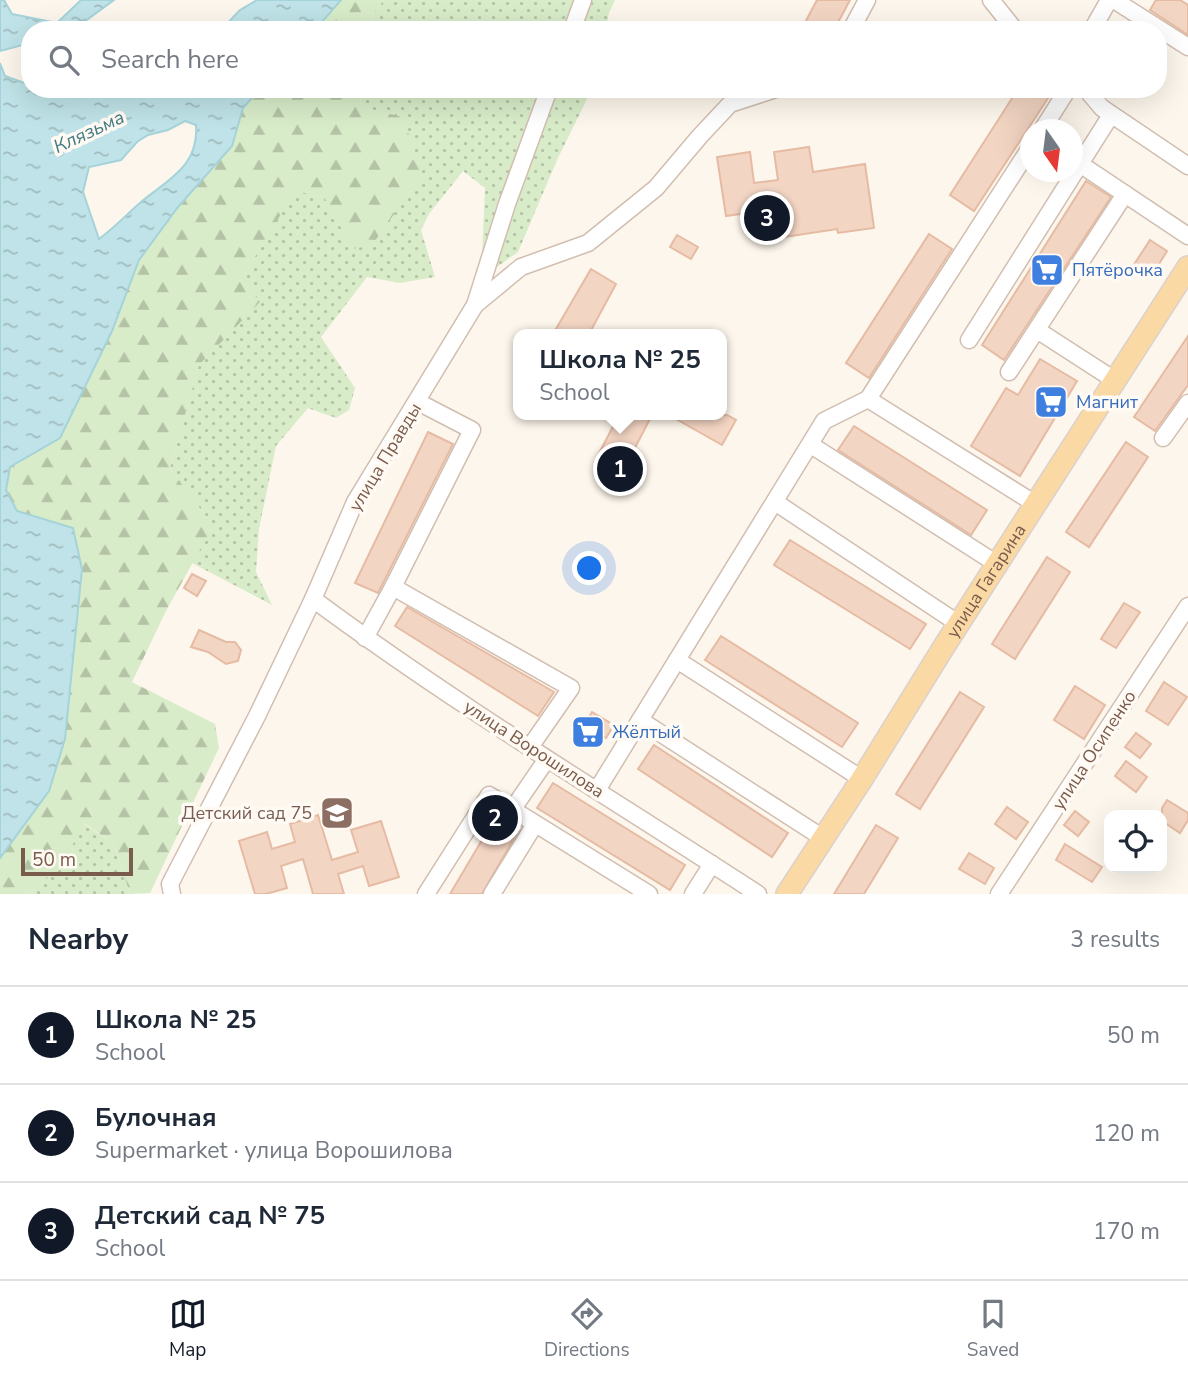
<!DOCTYPE html>
<meta charset="utf-8">
<style>
body{margin:0;font-family:"Nunito Sans",sans-serif;background:#f6f6f7;color:#1f2937}
.controls{position:absolute;right:21px;bottom:21px;display:grid;overflow:hidden;border-radius:14px;box-shadow:0 7px 28px #0002}
.controls button{width:63px;height:63px;display:grid;place-items:center;padding:0;border:0;border-bottom:2px solid #e0e1e3;background:#fff;color:#1f2937;font:35px sans-serif}
.compass{position:absolute;left:1020px;top:119px;width:63px;height:63px;border-radius:50%;background:#fff;box-shadow:0 7px 28px #0002;rotate:166deg}
.scale{position:absolute;left:21px;bottom:18px;width:112px;box-sizing:border-box;padding-left:7px;border:4px solid #7a5c4d;border-top:0;font-size:19px;line-height:24px;white-space:nowrap;color:#7a5c4d;-webkit-text-stroke:5px #fffaf3;paint-order:stroke}
.you{position:absolute;left:590px;top:569px;width:24px;height:24px;margin:-18px;border:5px solid #fff;border-radius:50%;background:#1a73e8;box-shadow:0 0 0 10px #1a73e833}
.badge{display:grid;place-items:center;width:46px;height:46px;border-radius:50%;background:#111827;color:#fff;font-size:23px;font-weight:700}
.pin{position:absolute;translate:-50% -50%;border:4px solid #fff;box-shadow:0 2px 7px #0006}
.popup{position:absolute;left:513px;top:329px;width:214px;height:91px;box-sizing:border-box;display:grid;place-content:center;border-radius:14px;background:#fff;filter:drop-shadow(0 2px 5px #0005);font-size:23px;white-space:nowrap;color:#747a83}
.popup b{font-size:26px;color:#1f2937}
.popup::after{content:'';position:absolute;left:50%;top:100%;margin-left:-14px;border:14px solid transparent;border-top-color:#fff}
.list{margin:0;padding:0;list-style:none}
h2{display:flex;justify-content:space-between;align-items:center;height:91px;margin:0;padding:0 28px;font-size:30px}
h2 small{font-size:23px;font-weight:400;color:#747a83}
.list li{display:grid;grid-template-columns:46px 1fr auto;gap:21px;align-items:center;box-sizing:border-box;height:98px;padding:0 28px;border-top:2px solid #e0e1e3}
.list b{display:block;font-size:26px;white-space:nowrap}
.list p{margin:0;font-size:23px;white-space:nowrap;color:#747a83}
.list em{font-size:23px;font-style:normal;color:#747a83}
.icon{flex:none;width:38px;height:38px;fill:none;stroke:currentColor;stroke-width:2;stroke-linecap:round;stroke-linejoin:round}
.map{position:relative;flex:none;width:1188px;height:894px;overflow:hidden}
.search{position:absolute;background:#fff;box-shadow:0 7px 28px #0002;left:21px;right:21px;top:21px;height:77px;display:flex;align-items:center;gap:18px;box-sizing:border-box;padding:0 24px;border-radius:28px;color:#747a83;font-size:26px}
.sheet{height:385px;background:#fff}
nav{display:flex;justify-content:space-around;align-items:center;box-sizing:border-box;height:98px;border-top:2px solid #e0e1e3;background:#fff;font-size:19px;color:#747a83}
nav a{display:grid;justify-items:center;gap:4px}
nav .on{color:#111827}
.map>svg:first-child{display:block}
</style>
<div class="map">
<svg width="1188" height="894" viewBox="0 0 1188 894">
<defs>
<pattern id="grass-dots" width="8" height="8" patternUnits="userSpaceOnUse" patternTransform="scale(1.75)"><rect width="8" height="8" fill="#d8ecc9"/><path d="M2 2h.1M6 6h.1" fill="none" stroke="#b4c2a5" stroke-width="1.8" stroke-linecap="round"/></pattern>
<pattern id="forest-firs" width="22" height="20" patternUnits="userSpaceOnUse" patternTransform="scale(1.75)"><rect width="22" height="20" fill="#d8ecc9"/><path d="M5 1l3.5 6h-7zM16 11l3.5 6h-7z" fill="#b4c2a5"/></pattern>
<pattern id="water-ripples" width="26" height="14" patternUnits="userSpaceOnUse" patternTransform="scale(1.75)"><rect width="26" height="14" fill="#bfe3e8"/><path d="M2 4q2-2 4 0t4 0M15 11q2-2 4 0t4 0" fill="none" stroke="#a0bbbe"/></pattern>
</defs>
<rect width="100%" height="100%" fill="#fdf6ec"/>
<!-- grass -->
<g fill="url(#grass-dots)">
<polygon points="384,0 615,0 609,13 606,30 368,30 373,14"/>
<polygon points="357,89 592,89 557,160 518,252 497,267 482,255 485,188 463,171 429,214 421,230 435,277 400,283 367,277 321,337 355,388 349,410 336,418 308,408 276,446 259,529 256,572 272,605 192,563 212,525 170,468 199,364 260,302 241,280 295,190 324,197 363,108"/>
<polygon points="83,823 114,844 130,894 28,894 61,867"/>
</g>
<!-- forest -->
<g fill="url(#forest-firs)">
<polygon points="341,0 384,0 373,14 368,30 315,30"/>
<polygon points="260,89 357,89 363,108 403,117 422,175 372,245 353,249 324,197 295,191 241,280 260,302 199,365 170,468 213,526 166,611 132,682 215,724 219,748 150,893 130,894 114,844 84,823 61,867 28,894 0,894 0,858 49,791 64,739 82,569 73,528 18,511 6,490 10,467 60,438 112,331 139,260 178,207 232,146 243,108"/>
</g>
<!-- water -->
<g fill="url(#water-ripples)" stroke="#a5d3da" stroke-width="2" fill-rule="evenodd">
<polygon points="0,0 4,0 12,14 57,23 81,0 114,0 73,30 30,30 30,43 0,51"/>
<polygon points="257,0 341,0 315,30 221,30 240,10"/>
<path d="M 0,63 L 5,76 L 30,85 L 30,89 L 41,89 L 59,96 L 103,89 L 260,89 L 243,108 L 232,146 L 178,207 L 139,260 L 112,331 L 60,438 L 10,467 L 6,490 L 17,511 L 73,528 L 82,569 L 65,739 L 49,791 L 0,858 ZM 185,121 L 196,125 C 199,166 169,179 141,202 C 127,214 114,228 99,239 L 83,192 L 89,167 L 121,160 L 137,142 L 148,135 L 168,130 Z"/>
</g>
<!-- building -->
<g fill="#f3d5c3" stroke="#e6bba3" stroke-width="2">
<polygon points="817,0 850,0 834,30 801,30"/>
<polygon points="1156,0 1180,0 1188,5 1188,35 1150,10"/>
<polygon points="1018,89 1054,89 974,211 950,195"/>
<polygon points="809,147 813,172 865,164 874,228 838,233 837,229 784,237 780,208 726,216 717,157 750,152 754,183 778,180 774,152"/>
<polygon points="1086,181 1111,197 1004,360 982,345"/>
<polygon points="929,234 952,249 869,378 846,363"/>
<polygon points="677,235 698,247 691,259 670,247"/>
<polygon points="1150,240 1167,251 1151,277 1133,266"/>
<polygon points="591,269 616,284 589,334 553,334"/>
<polygon points="1188,336 1188,385 1155,431 1134,417"/>
<polygon points="1040,359 1077,381 1020,476 971,446 1006,388 1018,395"/>
<polygon points="619,415 652,415 623,471 597,457"/>
<polygon points="669,415 727,415 736,420 722,445"/>
<polygon points="854,426 987,510 971,535 838,450"/>
<polygon points="428,432 453,444 378,593 355,583"/>
<polygon points="1126,442 1148,457 1089,547 1066,532"/>
<polygon points="790,540 926,624 910,649 774,565"/>
<polygon points="1047,557 1070,572 1015,659 992,644"/>
<polygon points="192,574 206,581 197,596 184,588"/>
<polygon points="1124,603 1140,612 1116,648 1101,639"/>
<polygon points="407,607 554,692 538,716 395,626"/>
<polygon points="199,630 226,642 235,642 241,650 238,661 226,664 208,652 191,647"/>
<polygon points="721,636 858,723 842,747 705,660"/>
<polygon points="1164,682 1187,697 1168,725 1146,711"/>
<polygon points="1075,686 1105,705 1084,739 1054,720"/>
<polygon points="960,692 984,707 920,809 896,794"/>
<polygon points="592,712 614,725 606,738 598,734 591,746 577,738"/>
<polygon points="1136,733 1151,744 1140,758 1125,747"/>
<polygon points="654,745 788,833 772,857 638,769"/>
<polygon points="1126,761 1147,777 1136,792 1115,776"/>
<polygon points="553,783 685,865 670,890 537,808"/>
<polygon points="1167,800 1188,813 1188,820 1180,833 1162,821 1162,808"/>
<polygon points="1007,807 1028,822 1016,839 995,824"/>
<polygon points="1075,811 1089,822 1078,836 1064,825"/>
<polygon points="318,815 332,860 358,852 351,830 381,821 399,877 369,886 363,866 338,874 344,894 313,894 303,859 281,866 287,888 266,894 255,894 239,841 267,832 272,849 295,842 290,824"/>
<polygon points="495,818 518,831 482,894 450,894"/>
<polygon points="876,825 898,838 864,894 834,894"/>
<polygon points="1065,844 1102,867 1092,882 1056,860"/>
<polygon points="969,853 994,868 985,884 959,869"/>
</g>
<g fill="none" stroke-linecap="round" stroke-linejoin="round">
<defs>
<g id="minor">
<polyline points="991,0 1015,30"/>
<polyline points="1114,0 1188,47"/>
<polyline points="572,30 583,0"/>
<polyline points="851,30 867,0"/>
<polyline points="1092,30 1109,0"/>
<polyline points="1086,89 1102,108 1188,166"/>
<polyline points="1042,130 1068,89"/>
<polyline points="1080,164 1111,115"/>
<polyline points="475,305 521,267 588,243 656,188 700,136 730,104 776,89"/>
<polyline points="1037,330 1116,381"/>
<polyline points="969,340 1080,164 1125,194"/>
<polyline points="1009,372 1125,194 1188,236"/>
<polyline points="868,399 1037,505"/>
<polyline points="1163,438 1188,403"/>
<polyline points="811,445 997,564"/>
<polyline points="775,502 959,624"/>
<polyline points="393,587 571,688 530,747"/>
<path d="M 313,599 C 456,705 609,797 758,894"/>
<polyline points="365,638 393,587 472,430 418,402"/>
<polyline points="677,660 862,779"/>
<polyline points="640,720 823,838"/>
<polyline points="597,790 824,421 868,399 1030,148"/>
<polyline points="512,810 547,759"/>
<polyline points="172,894 170,884 257,716 313,599 355,502 475,305 507,204 549,89"/>
<polyline points="426,894 489,795 649,894"/>
<polyline points="492,894 535,824"/>
<polyline points="693,894 712,864"/>
<polyline points="999,894 1188,606"/>
</g>
<g id="major">
<path id="s1" d="M 787,894 L 862,779 L 945,645 L 1188,267"/>
</g>
</defs>
<!-- minor casing -->
<use href="#minor" stroke="#d1beb0" stroke-width="19"/>
<!-- major casing -->
<use href="#major" stroke="#dad1cd" stroke-width="24"/>
<!-- minor -->
<use href="#minor" stroke="#fff" stroke-width="16"/>
<!-- major -->
<use href="#major" stroke="#fbd9a5" stroke-width="21"/>
</g>
<!-- icons -->
<defs>
<symbol id="supermarket-square" viewBox="-11 -11 22 22"><rect x="-9" y="-9" width="18" height="18" rx="4" fill="#3f7fe0" stroke="#fffaf3"/><path d="M-6-5.5h2.5l.6 2H6L4.5 2H-2.5L-4.4-4H-6ZM-1.5 3.2a1.3 1.3 0 1 0 .1 0ZM3 3.2a1.3 1.3 0 1 0 .1 0Z" fill="#fff"/></symbol>
<symbol id="school-square" viewBox="-11 -11 22 22"><rect x="-9" y="-9" width="18" height="18" rx="4" fill="#8d6e63" stroke="#fffaf3"/><path d="M0-5L7-2L0 1L-7-2ZM-4 1L0 2.5L4 1V4Q0 6-4 4Z" fill="#fff"/></symbol>
</defs>
<g fill-rule="evenodd">
<use href="#supermarket-square" x="1028" y="251" width="38" height="38"/>
<use href="#supermarket-square" x="1032" y="383" width="38" height="38"/>
<use href="#supermarket-square" x="569" y="713" width="38" height="38"/>
<use href="#school-square" x="318" y="794" width="38" height="38"/>
</g>
<g text-anchor="middle" dominant-baseline="central" stroke-width="7" stroke-linejoin="round" paint-order="stroke">
<!-- shop labels -->
<g font-size="18" fill="#366cbe" stroke="#fffaf3" text-anchor="start">
<text x="1072" y="270">Пятёрочка</text>
<text x="1076" y="402">Магнит</text>
<text x="612" y="732">Жёлтый</text>
</g>
<!-- street labels -->
<g font-size="18" fill="#7a5c4d" stroke="#fffaf3">
<text transform="translate(385 457) rotate(-59)">улица Правды</text>
<text stroke="none"><textPath href="#s1" startOffset="371">улица Гагарина</textPath></text>
<text transform="translate(534 749) rotate(33)">улица Ворошилова</text>
<text transform="translate(1094 750) rotate(-57)">улица Осипенко</text>
</g>
<!-- education labels -->
<g font-size="18" fill="#785e54" stroke="#fffaf3" text-anchor="end">
<text x="312" y="813">Детский сад 75</text>
</g>
<!-- water labels -->
<g font-size="19" font-style="italic" fill="#437c86" stroke="#fffaf3">
<text transform="translate(89 132) rotate(-25)">Клязьма</text>
</g>
</g>
</svg>
<div class="controls">
<button><svg class="icon" aria-label="locate" viewBox="0 0 24 24"><circle cx="12" cy="12" r="6"/><path d="M12 2v4M12 18v4M2 12h4M18 12h4"/></svg></button>
</div>
<svg class="compass" viewBox="-18 -18 36 36"><path d="M0-13l5 13h-10z" fill="#e53935"/><path d="M0 13l5-13h-10z" fill="#747a83"/></svg>
<div class="scale">50 m</div>
<div class="you"></div>
<div class="pin badge" style="left:620px;top:469px">1</div>
<div class="popup"><b>Школа № 25</b>School</div>
<div class="pin badge" style="left:495px;top:818px">2</div>
<div class="pin badge" style="left:767px;top:218px">3</div>
<div class="search"><svg class="icon" aria-label="search" viewBox="0 0 24 24"><circle cx="10" cy="10" r="6"/><path d="M15 15l6 6"/></svg>Search here</div>
</div>
<section class="sheet">
<h2>Nearby<small>3 results</small></h2>
<ul class="list">
<li><span class="badge">1</span><div><b>Школа № 25</b><p>School</p></div><em>50 m</em></li>
<li><span class="badge">2</span><div><b>Булочная</b><p>Supermarket · улица Ворошилова</p></div><em>120 m</em></li>
<li><span class="badge">3</span><div><b>Детский сад № 75</b><p>School</p></div><em>170 m</em></li>
</ul>
</section>
<nav>
<a class="on"><svg class="icon" aria-label="map" viewBox="0 0 24 24"><path d="M3 6l6-2 6 2 6-2v14l-6 2-6-2-6 2zM9 4v14M15 6v14"/></svg>Map</a>
<a><svg class="icon" aria-label="directions" viewBox="0 0 24 24"><path d="M12 3l9 9-9 9-9-9zM9 14v-3h6M13 9l2 2-2 2"/></svg>Directions</a>
<a><svg class="icon" aria-label="saved" viewBox="0 0 24 24"><path d="M7 4h10v16l-5-4-5 4z"/></svg>Saved</a>
</nav>
